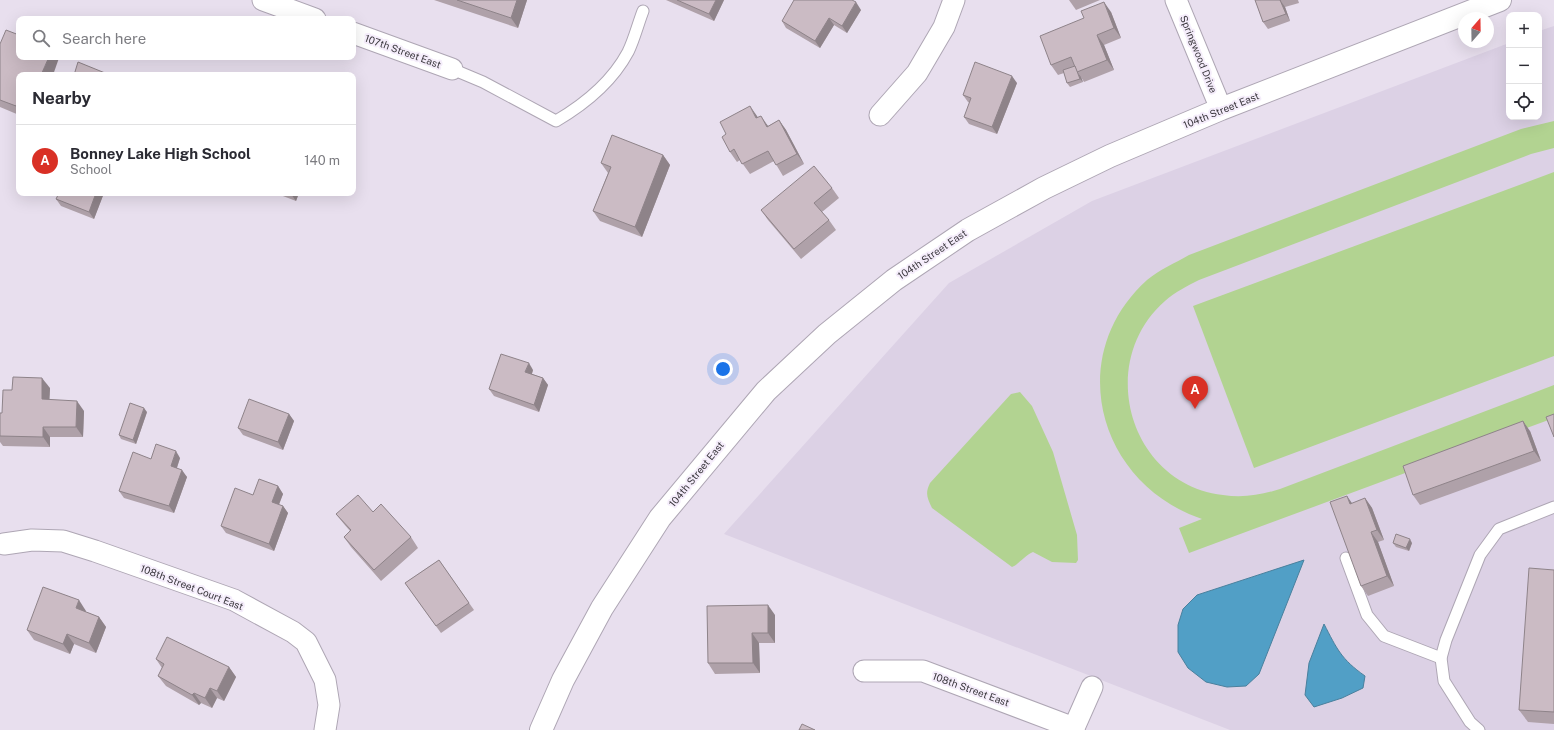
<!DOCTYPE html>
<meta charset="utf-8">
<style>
body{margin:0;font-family:"Public Sans",sans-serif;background:#f7f7f7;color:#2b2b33}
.controls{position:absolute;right:12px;top:12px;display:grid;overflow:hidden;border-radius:8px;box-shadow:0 4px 16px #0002}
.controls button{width:36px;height:36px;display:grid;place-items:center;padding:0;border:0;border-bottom:1px solid #e1e1e2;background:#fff;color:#2b2b33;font:20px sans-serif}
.compass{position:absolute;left:1458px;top:12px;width:36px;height:36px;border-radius:50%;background:#fff;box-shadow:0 4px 16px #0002;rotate:20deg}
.you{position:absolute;left:723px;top:369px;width:14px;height:14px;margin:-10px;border:3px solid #fff;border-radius:50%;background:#1a73e8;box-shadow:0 0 0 6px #1a73e833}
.badge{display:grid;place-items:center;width:26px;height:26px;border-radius:50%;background:#d93025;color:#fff;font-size:13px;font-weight:700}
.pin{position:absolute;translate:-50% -33px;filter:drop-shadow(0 1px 2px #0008)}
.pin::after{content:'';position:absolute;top:21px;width:14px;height:12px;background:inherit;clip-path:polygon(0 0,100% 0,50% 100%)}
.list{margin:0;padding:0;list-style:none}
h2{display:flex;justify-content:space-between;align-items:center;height:52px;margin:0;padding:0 16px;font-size:17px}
h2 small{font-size:13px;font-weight:400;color:#7c7c81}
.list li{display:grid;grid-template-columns:26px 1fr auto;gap:12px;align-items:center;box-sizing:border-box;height:72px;padding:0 16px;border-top:1px solid #e1e1e2}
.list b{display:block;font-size:15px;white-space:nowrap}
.list p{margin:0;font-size:13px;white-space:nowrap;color:#7c7c81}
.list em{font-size:13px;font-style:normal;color:#7c7c81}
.icon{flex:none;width:22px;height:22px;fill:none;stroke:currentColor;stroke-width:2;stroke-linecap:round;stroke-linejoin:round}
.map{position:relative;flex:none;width:1554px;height:730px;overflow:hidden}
.search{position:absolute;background:#fff;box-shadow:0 4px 16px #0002;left:16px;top:16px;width:340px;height:44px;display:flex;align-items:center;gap:10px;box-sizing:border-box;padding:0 14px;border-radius:8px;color:#7c7c81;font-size:15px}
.panel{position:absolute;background:#fff;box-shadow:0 4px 16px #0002;left:16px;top:72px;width:340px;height:124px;border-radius:8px}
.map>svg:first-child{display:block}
</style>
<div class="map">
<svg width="1554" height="730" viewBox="0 0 1554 730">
<rect width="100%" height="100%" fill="#e8dfee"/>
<!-- built -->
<polygon fill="#dcd1e5" points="1554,26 1554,730 1230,730 724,534 949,283 1092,201 1509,43 1509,117 1539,117 1539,31"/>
<!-- green -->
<g fill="#b2d391">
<path d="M 1554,121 L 1554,148 L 1531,154 L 1199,280 C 1187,286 1175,292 1165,301 C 1095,362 1129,484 1223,495 C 1243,498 1261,495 1280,489 L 1554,385 L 1554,418 L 1189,553 L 1179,528 L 1202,519 C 1098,484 1063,356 1147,280 C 1159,270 1175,263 1189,255 L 1521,129 Z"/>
<polygon points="1554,172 1554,356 1254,468 1193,306"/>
<path d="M 1020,392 L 1032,406 L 1053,452 L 1077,535 L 1078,560 L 1076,563 L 1052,562 L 1033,552 C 1024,556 1019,564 1012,567 L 932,508 C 927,498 925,493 930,483 L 1011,394 Z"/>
</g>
<!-- water -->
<g fill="#519fc6" stroke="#4a809d">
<polygon points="1304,560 1259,674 1246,686 1227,687 1206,682 1188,668 1178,652 1178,625 1183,609 1197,595"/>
<path d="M 1324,624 C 1337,649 1341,659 1365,676 L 1363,688 L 1342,698 L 1314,707 L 1305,695 L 1309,663 Z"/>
</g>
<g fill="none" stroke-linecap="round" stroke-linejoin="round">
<defs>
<g id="service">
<path d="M 452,69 L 483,82 L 556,121 C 585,104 612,82 628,52 C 634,40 638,24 643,11"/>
<polyline points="1346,558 1367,615 1384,636 1441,658"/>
<polyline points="1479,730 1470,722 1444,681 1441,658 1446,640 1480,555 1499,529 1554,507"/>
</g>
<g id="minor">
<polyline points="263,0 315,19"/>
<polyline points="1176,0 1221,109"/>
<polyline points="353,33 452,69"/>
<polyline points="880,115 917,73 944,27 954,0"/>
<polyline points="4,544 32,540 63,541 95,551 234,600 293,632 306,642 325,680 329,705 325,730"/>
<polyline points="864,671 923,671 1074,728"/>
<polyline points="1073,730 1092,687"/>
</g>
<polyline id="tertiary" points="541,730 563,680 602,608 660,518 766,391 827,334 894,280 968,230 1044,188 1110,156 1221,109 1500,0"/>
</defs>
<!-- service casing -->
<use href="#service" stroke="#aea6b4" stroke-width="13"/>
<!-- minor casing -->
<use href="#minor" stroke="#aea6b4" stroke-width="23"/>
<!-- tertiary casing -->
<use href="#tertiary" stroke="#aea6b4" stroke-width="24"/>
<!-- service -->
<use href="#service" stroke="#fff" stroke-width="11"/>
<!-- minor -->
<use href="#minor" stroke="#fff" stroke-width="21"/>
<!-- tertiary -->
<use href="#tertiary" stroke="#fff" stroke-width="22"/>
</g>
<!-- wall -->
<g fill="#afa1a9">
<polygon points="434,0 527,0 518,28"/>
<polygon points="666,0 724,0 714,21"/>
<polygon points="1069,0 1100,0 1076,10"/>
<polygon points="1255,0 1298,0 1299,3 1285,7 1290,21 1268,29 1263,22"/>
<polygon points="861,10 847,33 834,25 820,48 786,28 782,21"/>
<polygon points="1111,12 1121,38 1104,45 1114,70 1084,82 1081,77 1083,82 1070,87 1067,83 1064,73 1058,75 1051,65"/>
<polygon points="0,44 19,57 58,57 59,58 19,75 19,115 0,107"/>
<polygon points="1017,83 997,134 969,124 964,117 970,103 968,102 963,95"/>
<polygon points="757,117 768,126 779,120 786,130 804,164 783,176 774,161 750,174 740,160 737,162 730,152"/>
<polygon points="663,155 670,165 642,237 600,221 593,211 608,173 601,163"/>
<polygon points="832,188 839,198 822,212 829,220 836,230 801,259 768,220 761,210"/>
<polygon points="104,193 94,219 61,206 56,199"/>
<polygon points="275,193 299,193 296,201"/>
<polygon points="533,370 532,374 543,378 548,385 539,412 494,396 489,389"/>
<polygon points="50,388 49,400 84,411 83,437 50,437 50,447 3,446 0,442 0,413 2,413 12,390"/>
<polygon points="147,412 136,444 121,439 119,435"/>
<polygon points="289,414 294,421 283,450 243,435 238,428"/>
<polygon points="1530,431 1541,461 1420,505 1413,495"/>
<polygon points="180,458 177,468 187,477 174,513 124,498 119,491 151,459"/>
<polygon points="278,486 283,494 279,505 283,506 288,513 274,551 226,533 221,526 253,495"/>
<polygon points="1365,498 1372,508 1384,540 1378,542 1394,586 1368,596 1361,586"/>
<polygon points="373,512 411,537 418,548 381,581 351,547 344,537 350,531 344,524 336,514"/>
<polygon points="1393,543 1412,543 1409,551 1396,547"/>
<polygon points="439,560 474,610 441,633 405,583"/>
<polygon points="1554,570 1554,724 1528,722 1519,710"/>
<polygon points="86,611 86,612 99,617 106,627 96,653 74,644 70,654 34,640 27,630"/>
<polygon points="775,615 775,643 759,643 760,673 715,674 708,663"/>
<polygon points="156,659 229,667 236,677 224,701 217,698 212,708 201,703 199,705 166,686 158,676 162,668"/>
</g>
<!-- shaded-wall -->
<g fill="#8e8389">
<polygon points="517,0 527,0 518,28 511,18"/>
<polygon points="716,0 724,0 714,21 709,14"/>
<polygon points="1280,0 1285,7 1290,21 1286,14"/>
<polygon points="856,2 861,10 847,33 842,26"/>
<polygon points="1104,2 1111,12 1121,38 1114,28"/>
<polygon points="829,18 834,25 820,48 815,41"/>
<polygon points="1097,35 1104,45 1114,70 1107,60"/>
<polygon points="49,57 58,57 59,58 53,75 41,75"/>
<polygon points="1078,73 1081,77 1083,82 1080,79"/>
<polygon points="1012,76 1017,83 997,134 992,127"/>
<polygon points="19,98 19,110 16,106"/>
<polygon points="750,106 757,116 763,128 756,118"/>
<polygon points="761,116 768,126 774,137 767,127"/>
<polygon points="779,120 786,130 804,164 797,154"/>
<polygon points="663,155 670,165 642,237 635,227"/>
<polygon points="96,193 104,193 94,219 89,212"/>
<polygon points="291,193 299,193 296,201 291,194"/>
<polygon points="529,363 533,370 530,379 525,372"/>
<polygon points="42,378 50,388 49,410 42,399"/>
<polygon points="543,378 548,385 539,412 534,405"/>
<polygon points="77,401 84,411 83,437 76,427"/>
<polygon points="144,408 147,412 136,444 133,440"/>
<polygon points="289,414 294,421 283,450 278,442"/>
<polygon points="1523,421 1530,431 1541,461 1534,451"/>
<polygon points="43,427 50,437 50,447 43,437"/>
<polygon points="176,451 180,458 175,473 171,466"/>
<polygon points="182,470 187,477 174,513 169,506"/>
<polygon points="278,486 283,494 277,509 272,502"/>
<polygon points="1347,496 1354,506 1350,504"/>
<polygon points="1365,498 1372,508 1384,540 1377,530"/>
<polygon points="283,506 288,513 274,551 269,544"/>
<polygon points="1371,532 1378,542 1394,586 1387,576"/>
<polygon points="1410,539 1412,543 1409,551 1406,548"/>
<polygon points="79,600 86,611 84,618 76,608"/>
<polygon points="768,605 775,615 775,643 768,633"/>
<polygon points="99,617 106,627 96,653 89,643"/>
<polygon points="752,633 759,643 760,673 753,663"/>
<polygon points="67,634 74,644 70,654 63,644"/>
<polygon points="229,667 236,677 224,701 217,691"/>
<polygon points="210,688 217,698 212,708 205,698"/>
<polygon points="194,693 201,703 199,705 192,695"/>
</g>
<!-- building -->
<g fill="#cbbbc4" stroke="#8e8389">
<polygon points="457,0 517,0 511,18"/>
<polygon points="677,0 716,0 709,14"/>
<polygon points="794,0 852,0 856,2 842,26 829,18 815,41 782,21"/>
<polygon points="1255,0 1281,0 1280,0 1286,14 1263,22"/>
<polygon points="1104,2 1114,28 1097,35 1107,60 1077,72 1071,57 1051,65 1040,36 1084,18 1081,11"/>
<polygon points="6,30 19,35 19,57 49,57 41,75 19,75 19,98 16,106 0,100 0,44"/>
<polygon points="78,62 110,75 74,75"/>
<polygon points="975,62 1012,76 992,127 964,117 971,98 963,95"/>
<polygon points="1075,66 1080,79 1067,83 1063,70"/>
<polygon points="750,106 756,118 761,116 767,127 779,120 797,154 776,165 768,151 742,164 734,149 730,152 722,137 726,134 720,122"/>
<polygon points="612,135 663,155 635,227 593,211 611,167 601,163"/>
<polygon points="814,166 832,188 814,203 829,220 794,249 761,210"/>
<polygon points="59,193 96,193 89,212 56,199"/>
<polygon points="501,354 529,363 525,372 543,378 534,405 489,389"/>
<polygon points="13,377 42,378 42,399 77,401 76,427 43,427 43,437 0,436 0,413 2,413 3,390 12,390"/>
<polygon points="249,399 289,414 278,442 238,428"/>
<polygon points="130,403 144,408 133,440 119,435"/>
<polygon points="1554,414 1554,437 1546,417"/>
<polygon points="1523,421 1534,451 1413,495 1403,466"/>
<polygon points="156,444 176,451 171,466 182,470 169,506 119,491 133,452 151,459"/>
<polygon points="259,479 278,486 272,502 283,506 269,544 221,526 235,488 253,495"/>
<polygon points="358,495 373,512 381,504 411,537 374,570 344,537 351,530 336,514"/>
<polygon points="1347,496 1350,504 1365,498 1377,530 1371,532 1387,576 1361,586 1330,502"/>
<polygon points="1396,534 1410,539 1406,548 1393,543"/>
<polygon points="439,560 469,603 436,626 405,583"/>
<polygon points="1529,568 1554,570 1554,712 1519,710"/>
<polygon points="43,587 79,600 76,608 99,617 89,643 67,634 63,644 27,630"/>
<polygon points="768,605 768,633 752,633 753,663 708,663 707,606"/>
<polygon points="167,637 229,667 217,691 210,688 205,698 194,693 192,695 158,676 164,664 156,659"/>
<polygon points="802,724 815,730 799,730"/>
</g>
<g text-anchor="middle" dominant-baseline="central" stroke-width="4" stroke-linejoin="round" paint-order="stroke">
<!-- street labels -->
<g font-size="10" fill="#3a373d" stroke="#f5edfb">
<text transform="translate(403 51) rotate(20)">107th Street East</text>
<text transform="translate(1199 54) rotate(68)">Springwood Drive</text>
<text transform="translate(1221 110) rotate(-22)">104th Street East</text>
<text transform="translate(932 254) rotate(-34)">104th Street East</text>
<text transform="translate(696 474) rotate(-51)">104th Street East</text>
<text transform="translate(192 587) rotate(21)">108th Street Court East</text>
<text transform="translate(971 689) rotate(20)">108th Street East</text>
</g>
</g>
</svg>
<div class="controls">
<button>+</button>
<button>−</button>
<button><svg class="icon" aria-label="locate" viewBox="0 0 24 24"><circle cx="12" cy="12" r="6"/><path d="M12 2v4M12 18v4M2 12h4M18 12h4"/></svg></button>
</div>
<svg class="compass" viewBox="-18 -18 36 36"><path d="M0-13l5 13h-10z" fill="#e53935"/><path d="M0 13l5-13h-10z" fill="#7c7c81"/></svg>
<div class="you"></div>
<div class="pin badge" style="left:1195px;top:409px">A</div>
<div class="search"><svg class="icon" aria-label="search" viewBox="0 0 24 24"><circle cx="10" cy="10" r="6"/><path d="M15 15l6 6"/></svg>Search here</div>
<section class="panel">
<h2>Nearby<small></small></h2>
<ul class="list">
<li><span class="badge">A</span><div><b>Bonney Lake High School</b><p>School</p></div><em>140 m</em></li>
</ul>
</section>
</div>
